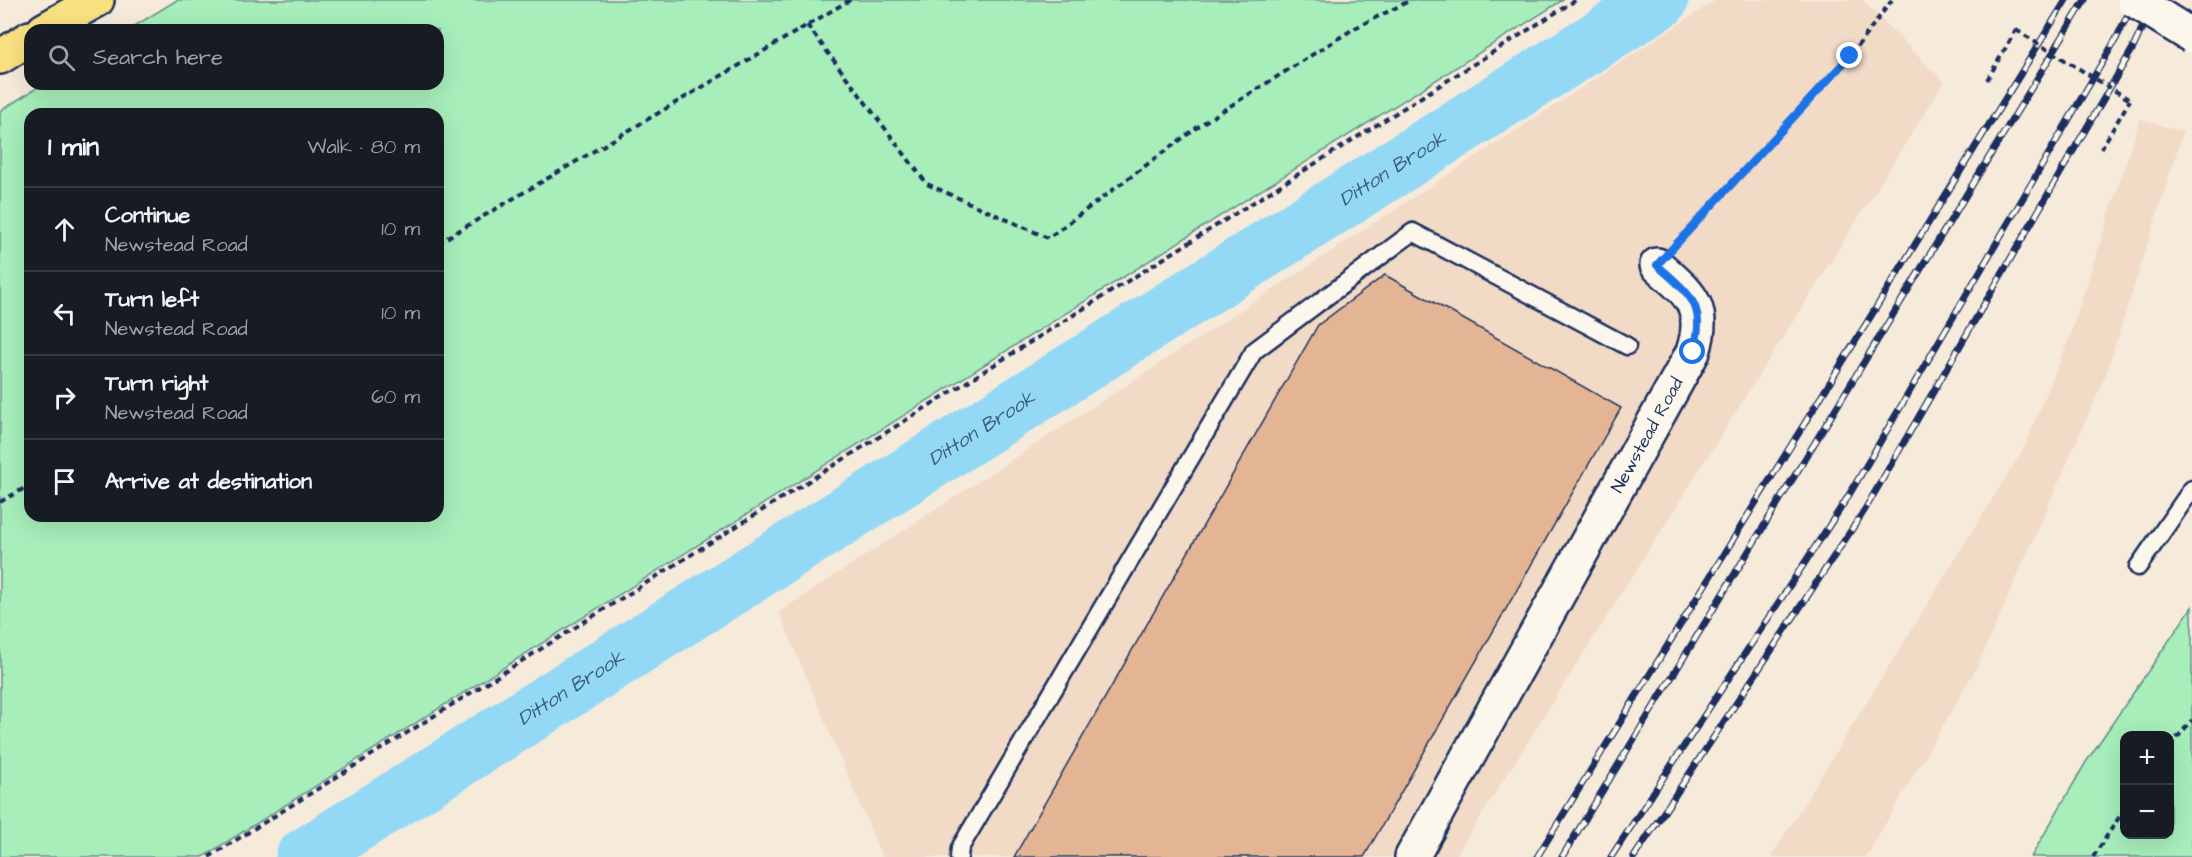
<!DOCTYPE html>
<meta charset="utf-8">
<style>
body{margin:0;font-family:"Architects Daughter",sans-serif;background:#242831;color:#f1f3f6}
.controls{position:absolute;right:18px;bottom:18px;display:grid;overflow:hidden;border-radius:12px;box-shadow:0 6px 24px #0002}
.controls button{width:54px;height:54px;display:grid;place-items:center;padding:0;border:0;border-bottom:2px solid #363941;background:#171b24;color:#f1f3f6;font:30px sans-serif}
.stop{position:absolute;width:18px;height:18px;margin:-14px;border:4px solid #1a73e8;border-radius:50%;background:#fff}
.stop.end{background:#1a73e8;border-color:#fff;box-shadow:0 2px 6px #0008}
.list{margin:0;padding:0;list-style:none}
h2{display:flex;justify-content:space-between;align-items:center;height:78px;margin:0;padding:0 24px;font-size:26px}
h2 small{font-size:20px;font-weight:400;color:#9ea1a6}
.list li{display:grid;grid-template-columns:39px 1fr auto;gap:18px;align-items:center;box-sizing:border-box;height:84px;padding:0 24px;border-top:2px solid #363941}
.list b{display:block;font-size:22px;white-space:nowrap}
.list p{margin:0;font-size:20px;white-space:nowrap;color:#9ea1a6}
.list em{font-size:20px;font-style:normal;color:#9ea1a6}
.icon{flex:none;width:33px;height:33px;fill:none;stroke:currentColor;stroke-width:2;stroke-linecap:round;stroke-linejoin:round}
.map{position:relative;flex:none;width:2192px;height:857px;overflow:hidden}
.search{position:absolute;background:#171b24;box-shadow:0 6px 24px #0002;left:24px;top:24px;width:420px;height:66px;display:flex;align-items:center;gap:15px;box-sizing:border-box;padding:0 21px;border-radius:18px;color:#9ea1a6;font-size:22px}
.panel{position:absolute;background:#171b24;box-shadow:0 6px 24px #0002;left:24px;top:108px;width:420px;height:414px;border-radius:18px}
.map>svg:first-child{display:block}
</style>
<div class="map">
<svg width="2192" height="857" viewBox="0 0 2192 857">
<rect width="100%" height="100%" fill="#f6eadb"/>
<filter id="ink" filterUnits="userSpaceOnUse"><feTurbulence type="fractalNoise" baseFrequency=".0167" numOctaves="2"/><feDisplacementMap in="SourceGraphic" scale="12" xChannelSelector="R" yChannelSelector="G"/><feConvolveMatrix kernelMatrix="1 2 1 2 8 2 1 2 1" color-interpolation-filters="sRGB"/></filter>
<g filter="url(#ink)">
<!-- built -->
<g fill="#f1dac6">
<polygon points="1716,0 1862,0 1944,82 1455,857 882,857 779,612"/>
<polygon points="2140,119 2183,132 2106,374 1978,665 1866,857 1771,857 2024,448 2069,339"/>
</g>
<!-- green -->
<g fill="#a7eebb" stroke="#618e8c" stroke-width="1.5" fill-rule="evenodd">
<path d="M 177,0 L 1563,0 L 203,857 L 0,857 L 0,111 L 43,84 L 438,84 L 438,30 L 128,30 ZM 30,114 L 438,114 L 438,516 L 30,516 Z"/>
<path d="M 2192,607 L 2192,857 L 2031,857 L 2086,762 ZM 2124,736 L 2170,736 L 2170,834 L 2124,834 Z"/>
</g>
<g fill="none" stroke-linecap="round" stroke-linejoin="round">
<!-- river -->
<path stroke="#93d9f5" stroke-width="57" id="s1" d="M 304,857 L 1660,0"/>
</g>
<!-- building -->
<polygon fill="#e4b595" stroke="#1b2f5e" stroke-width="1.5" points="1385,275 1621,408 1364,857 1014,857 1318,325"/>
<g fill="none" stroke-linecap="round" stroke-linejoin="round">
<defs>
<g id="lane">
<polyline points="2138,567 2192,489"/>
<polyline points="959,857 960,848 1254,351 1413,232 1627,346"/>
</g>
<g id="street">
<path id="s2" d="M 1412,857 L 1693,352 C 1708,305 1689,294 1657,265"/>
</g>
<g id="highway">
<polyline points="44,30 97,0"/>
<polyline points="0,57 30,38"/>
</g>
</defs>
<!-- lane casing -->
<use href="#lane" stroke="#1b2f5e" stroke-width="21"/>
<!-- street casing -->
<use href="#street" stroke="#1b2f5e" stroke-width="38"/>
<!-- highway casing -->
<use href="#highway" stroke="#1b2f5e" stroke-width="38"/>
<!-- path -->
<g stroke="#1b2f5e" stroke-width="4" stroke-dasharray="6 4.5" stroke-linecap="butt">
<polyline points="807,25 927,184 1048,238 1203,123 1355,28 1411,0"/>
<polyline points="1987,80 2016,30"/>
<polyline points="2101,149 2130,100"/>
<polyline points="1680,240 1850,56 1892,0"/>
<polyline points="438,243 850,0"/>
<polyline points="0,502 30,485"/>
<polyline points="2170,746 2192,720"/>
<polyline points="209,857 1576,0"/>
<polyline points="2093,857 2124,810"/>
</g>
<!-- lane -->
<use href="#lane" stroke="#fbf7ec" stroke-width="16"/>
<!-- street -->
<use href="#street" stroke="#fbf7ec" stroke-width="33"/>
<!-- highway -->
<use href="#highway" stroke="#fae180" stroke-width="33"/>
<defs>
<g id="rail">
<polyline points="1537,857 2066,0"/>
<polyline points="1562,857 2085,0"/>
<polyline points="1611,857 1846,500 2116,39 2135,0"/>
<polyline points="1634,857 1864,511 2133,48 2155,0"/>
</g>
</defs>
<!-- rail casing -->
<use href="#rail" stroke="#1b2f5e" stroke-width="7"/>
<!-- rail -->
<use href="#rail" stroke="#fbf7ec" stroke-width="4.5" stroke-dasharray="14" stroke-linecap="butt"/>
<defs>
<polyline id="secondary-bridge" points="2134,0 2192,36"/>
</defs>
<!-- secondary-bridge casing -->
<use href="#secondary-bridge" stroke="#1b2f5e" stroke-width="38" stroke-linecap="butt"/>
<!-- path-bridge -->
<polyline stroke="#1b2f5e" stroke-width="4" stroke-dasharray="6 4.5" stroke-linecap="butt" points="2016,30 2130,100"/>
<!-- secondary-bridge -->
<use href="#secondary-bridge" stroke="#fbf7ec" stroke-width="33"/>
</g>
</g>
<g fill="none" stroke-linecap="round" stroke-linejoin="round" filter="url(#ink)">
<!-- route -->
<path stroke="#1a73e8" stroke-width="8" d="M 1693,352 C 1708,305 1689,294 1657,265 L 1850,56"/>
</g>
<g text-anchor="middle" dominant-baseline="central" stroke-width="4.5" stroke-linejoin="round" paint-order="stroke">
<!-- street labels -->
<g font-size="18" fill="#1b2f5e" stroke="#fbf7ec">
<text stroke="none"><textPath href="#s2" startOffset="483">Newstead Road</textPath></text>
</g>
<!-- water labels -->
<g font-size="20" font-style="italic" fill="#395a84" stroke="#fbf7ec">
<text stroke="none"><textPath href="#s1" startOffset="1288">Ditton Brook</textPath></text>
<text stroke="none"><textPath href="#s1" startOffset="802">Ditton Brook</textPath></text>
<text stroke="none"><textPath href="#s1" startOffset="316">Ditton Brook</textPath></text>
</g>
</g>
</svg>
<div class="controls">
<button>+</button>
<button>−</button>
</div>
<div class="stop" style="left:1693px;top:352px"></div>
<div class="stop end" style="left:1850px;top:56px"></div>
<div class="search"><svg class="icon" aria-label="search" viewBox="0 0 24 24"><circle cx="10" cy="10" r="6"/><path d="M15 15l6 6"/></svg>Search here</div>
<section class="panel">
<h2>1 min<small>Walk · 80 m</small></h2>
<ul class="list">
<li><svg class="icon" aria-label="ahead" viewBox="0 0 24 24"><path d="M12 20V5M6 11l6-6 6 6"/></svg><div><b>Continue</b><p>Newstead Road</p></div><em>10 m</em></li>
<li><svg class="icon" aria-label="left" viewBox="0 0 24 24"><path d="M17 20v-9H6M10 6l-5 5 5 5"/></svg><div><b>Turn left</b><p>Newstead Road</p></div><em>10 m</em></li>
<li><svg class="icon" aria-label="right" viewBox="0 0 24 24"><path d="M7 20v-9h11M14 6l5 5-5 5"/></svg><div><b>Turn right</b><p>Newstead Road</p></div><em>60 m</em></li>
<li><svg class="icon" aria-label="arrive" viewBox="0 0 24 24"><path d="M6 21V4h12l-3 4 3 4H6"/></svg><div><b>Arrive at destination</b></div></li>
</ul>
</section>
</div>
